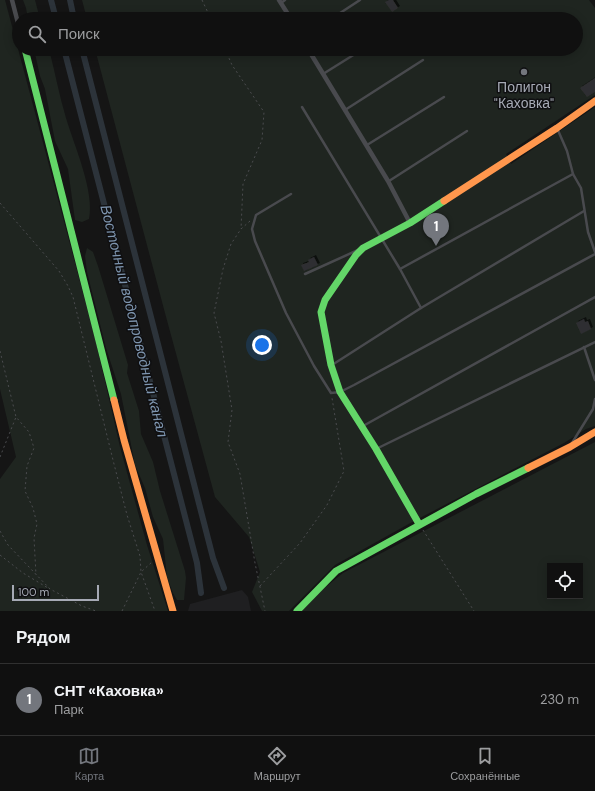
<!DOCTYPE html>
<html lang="ru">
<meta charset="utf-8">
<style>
body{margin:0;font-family:"DM Sans",sans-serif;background:#191919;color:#f1f3f6}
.controls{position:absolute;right:12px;bottom:12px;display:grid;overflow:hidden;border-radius:0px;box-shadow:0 2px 10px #0003}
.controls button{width:36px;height:36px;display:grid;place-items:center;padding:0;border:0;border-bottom:1px solid #303030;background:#101010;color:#f1f3f6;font:20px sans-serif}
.scale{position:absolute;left:12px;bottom:10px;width:87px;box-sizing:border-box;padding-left:4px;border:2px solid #a6aab5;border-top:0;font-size:11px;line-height:14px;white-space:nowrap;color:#a6aab5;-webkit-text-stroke:3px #0f0f11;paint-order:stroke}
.you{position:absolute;left:262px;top:345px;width:14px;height:14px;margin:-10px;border:3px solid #fff;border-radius:50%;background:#1a73e8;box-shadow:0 0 0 6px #1a73e833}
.badge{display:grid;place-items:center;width:26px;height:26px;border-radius:50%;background:#73767d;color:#fff;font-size:13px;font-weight:700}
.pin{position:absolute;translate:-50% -33px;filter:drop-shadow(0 1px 2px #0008)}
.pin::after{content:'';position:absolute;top:21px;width:14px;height:12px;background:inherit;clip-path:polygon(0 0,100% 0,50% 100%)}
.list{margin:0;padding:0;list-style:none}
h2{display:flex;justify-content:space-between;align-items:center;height:52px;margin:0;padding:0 16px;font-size:17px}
h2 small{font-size:13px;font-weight:400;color:#9c9d9f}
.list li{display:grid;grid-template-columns:26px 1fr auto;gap:12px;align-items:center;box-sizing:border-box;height:72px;padding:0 16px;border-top:1px solid #303030}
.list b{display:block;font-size:15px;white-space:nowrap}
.list p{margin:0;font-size:13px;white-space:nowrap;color:#9c9d9f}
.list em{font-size:13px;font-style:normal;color:#9c9d9f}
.icon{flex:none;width:22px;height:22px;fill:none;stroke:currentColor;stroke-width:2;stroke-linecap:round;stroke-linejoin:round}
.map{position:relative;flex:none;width:595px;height:611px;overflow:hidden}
.search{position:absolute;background:#101010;box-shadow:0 2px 10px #0003;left:12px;right:12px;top:12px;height:44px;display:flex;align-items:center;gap:10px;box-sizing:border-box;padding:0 14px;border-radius:22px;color:#9c9d9f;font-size:15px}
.sheet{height:124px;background:#101010}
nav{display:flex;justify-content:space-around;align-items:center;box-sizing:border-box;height:56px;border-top:1px solid #303030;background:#101010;font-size:11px;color:#9c9d9f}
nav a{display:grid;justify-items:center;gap:2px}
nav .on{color:#73767d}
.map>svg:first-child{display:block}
</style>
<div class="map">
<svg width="595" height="611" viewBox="0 0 595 611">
<defs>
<filter id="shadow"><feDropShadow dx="2" dy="-2" stdDeviation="0" flood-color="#0009"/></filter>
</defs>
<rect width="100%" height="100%" fill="#151515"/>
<!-- built -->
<polygon fill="#1f1f21" points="242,590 248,597 251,611 188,611 190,604"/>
<!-- green -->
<g fill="#1f2520" fill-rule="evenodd">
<polygon points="0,0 5,0 95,338 120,447 147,545 168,611 0,611 0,479 16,457 0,389"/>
<polygon points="23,0 35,0 40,19 28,19 26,8"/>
<polygon points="82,0 589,0 595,8 595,95 506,154 511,164 595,107 595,426 586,429 564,443 414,521 335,565 289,611 262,611 252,592 260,572 249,537 215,497 165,313 95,49 576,49 576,19 87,19"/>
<path d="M 34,49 L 49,49 C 55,72 59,95 66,118 C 74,145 95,192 89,219 L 82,222 L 75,220 L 68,169 L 55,141 L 45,89 L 40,76 Z"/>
<polygon points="87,248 93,252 98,266 128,365 127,373 139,411 141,434 153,462 160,491 185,571 186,578 184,600 177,600 173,593 167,577 163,539 153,517 145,488 135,465 121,394 106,348 87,272 85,256"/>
<path d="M 595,442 L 595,611 L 301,611 L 317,594 L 343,573 ZM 550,566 L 580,566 L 580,596 L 550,596 Z"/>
</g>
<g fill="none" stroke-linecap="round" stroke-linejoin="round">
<!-- canal -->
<g stroke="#2c333a" stroke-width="6">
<polyline points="51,0 56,19"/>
<polyline points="70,0 74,19"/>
<polyline points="64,49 197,563 201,593"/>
<polyline points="82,49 213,558 224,588"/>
</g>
</g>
<!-- building -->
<g fill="#2f2f30" filter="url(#shadow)">
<polygon points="389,0 393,0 398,8 392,12 385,2"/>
<polygon points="595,78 595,92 587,97 580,88"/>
<polygon points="314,257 318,265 304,271 301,265 309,262 308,260"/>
<polygon points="584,319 585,322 588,321 591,329 581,334 576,323"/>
</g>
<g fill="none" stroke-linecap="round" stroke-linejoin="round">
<!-- path -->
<g stroke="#4b4c4f" stroke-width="1" stroke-dasharray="2 3" stroke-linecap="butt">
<polyline points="202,0 211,19"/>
<polyline points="225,49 232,65 264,112 262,140 243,184 241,229"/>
<polyline points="0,203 59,271 68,286 73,297 113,460 127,515 140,556 141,572 155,611"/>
<polyline points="250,221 241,229 231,244 223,269 214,313 221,341 232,410 228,442 240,474 255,563 265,611"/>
<polyline points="0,351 16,417 29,432 34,448 27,466 25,491 33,508 37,524 34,538 36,575"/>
<polyline points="0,457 16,417"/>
<polyline points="423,530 474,611"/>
<polyline points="0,531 8,545 50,589 82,606 96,611"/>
<polyline points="0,555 23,573 48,588"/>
<polyline points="260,586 300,543 327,505 344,471 332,398"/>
<polyline points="122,611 141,572 152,562"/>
</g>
<!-- lane -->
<g stroke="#494a4e" stroke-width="2.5">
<polyline points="281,3 285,0"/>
<polyline points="331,19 360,0"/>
<polyline points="323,74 363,49"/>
<polyline points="302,107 400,269 421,308"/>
<polyline points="345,110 423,60"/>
<polyline points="557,128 567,151 573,174 581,188 588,232 595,252"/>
<polyline points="367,145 444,97"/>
<polyline points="389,181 467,131"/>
<polyline points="291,194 256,215 252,229 255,241 286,313 314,366 331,393 340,392 354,385 595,254"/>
<polyline points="400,269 573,174"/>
<polyline points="305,274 358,250"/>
<polyline points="584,347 595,380"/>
<polyline points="332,365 421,308 584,211"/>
<polyline points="363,426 595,297"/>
<polyline points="572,443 593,409 595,399"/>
<polyline points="376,449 595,342"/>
</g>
<!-- street -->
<g stroke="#494a4e" stroke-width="4.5">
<polyline points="12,0 19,27"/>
<polyline points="279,0 291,19"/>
<polyline points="308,49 388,181 410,223"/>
</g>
<!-- fast -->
<g stroke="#63d668" stroke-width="7">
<polyline points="25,49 114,400"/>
<polyline points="419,524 376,449 340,392 331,365 321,312 325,300 356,255 363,248 410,223 444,201"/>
<polyline points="297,611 336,571 476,494 528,468"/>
</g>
<!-- slow -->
<g stroke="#ff974d" stroke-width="7">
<polyline points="444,201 557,128 595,101"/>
<polyline points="114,400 124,440 173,611"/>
<polyline points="528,468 570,447 595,432"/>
</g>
</g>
<!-- markers -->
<circle fill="#73767d" stroke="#0f0f11" stroke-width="1.5" cx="524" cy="72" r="4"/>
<g text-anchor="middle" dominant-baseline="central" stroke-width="3" stroke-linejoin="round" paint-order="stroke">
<!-- poi labels -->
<g font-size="14" fill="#a6aab5" stroke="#0f0f11">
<text x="524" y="87">Полигон<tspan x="524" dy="16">"Каховка"</tspan></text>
</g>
<!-- water labels -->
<g font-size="15" font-style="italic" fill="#7e95af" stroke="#0f0f11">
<text transform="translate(134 321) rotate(76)">Восточный водопроводный канал</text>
</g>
</g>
</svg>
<div class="controls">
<button><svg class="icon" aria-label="locate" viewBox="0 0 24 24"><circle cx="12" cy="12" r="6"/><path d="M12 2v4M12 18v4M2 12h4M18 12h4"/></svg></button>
</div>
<div class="scale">100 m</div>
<div class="you"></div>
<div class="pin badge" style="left:436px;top:246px">1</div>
<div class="search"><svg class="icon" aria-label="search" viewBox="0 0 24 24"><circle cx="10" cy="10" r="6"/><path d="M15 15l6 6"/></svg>Поиск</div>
</div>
<section class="sheet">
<h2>Рядом<small></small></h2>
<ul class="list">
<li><span class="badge">1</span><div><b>СНТ «Каховка»</b><p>Парк</p></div><em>230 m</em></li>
</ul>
</section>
<nav>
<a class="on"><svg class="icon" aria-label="map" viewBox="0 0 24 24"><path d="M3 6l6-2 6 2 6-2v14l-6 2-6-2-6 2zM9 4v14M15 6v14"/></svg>Карта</a>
<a><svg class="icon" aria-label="directions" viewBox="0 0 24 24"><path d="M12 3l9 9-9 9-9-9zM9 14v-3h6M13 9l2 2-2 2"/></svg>Маршрут</a>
<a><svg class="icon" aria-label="saved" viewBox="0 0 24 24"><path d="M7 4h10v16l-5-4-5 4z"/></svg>Сохранённые</a>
</nav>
